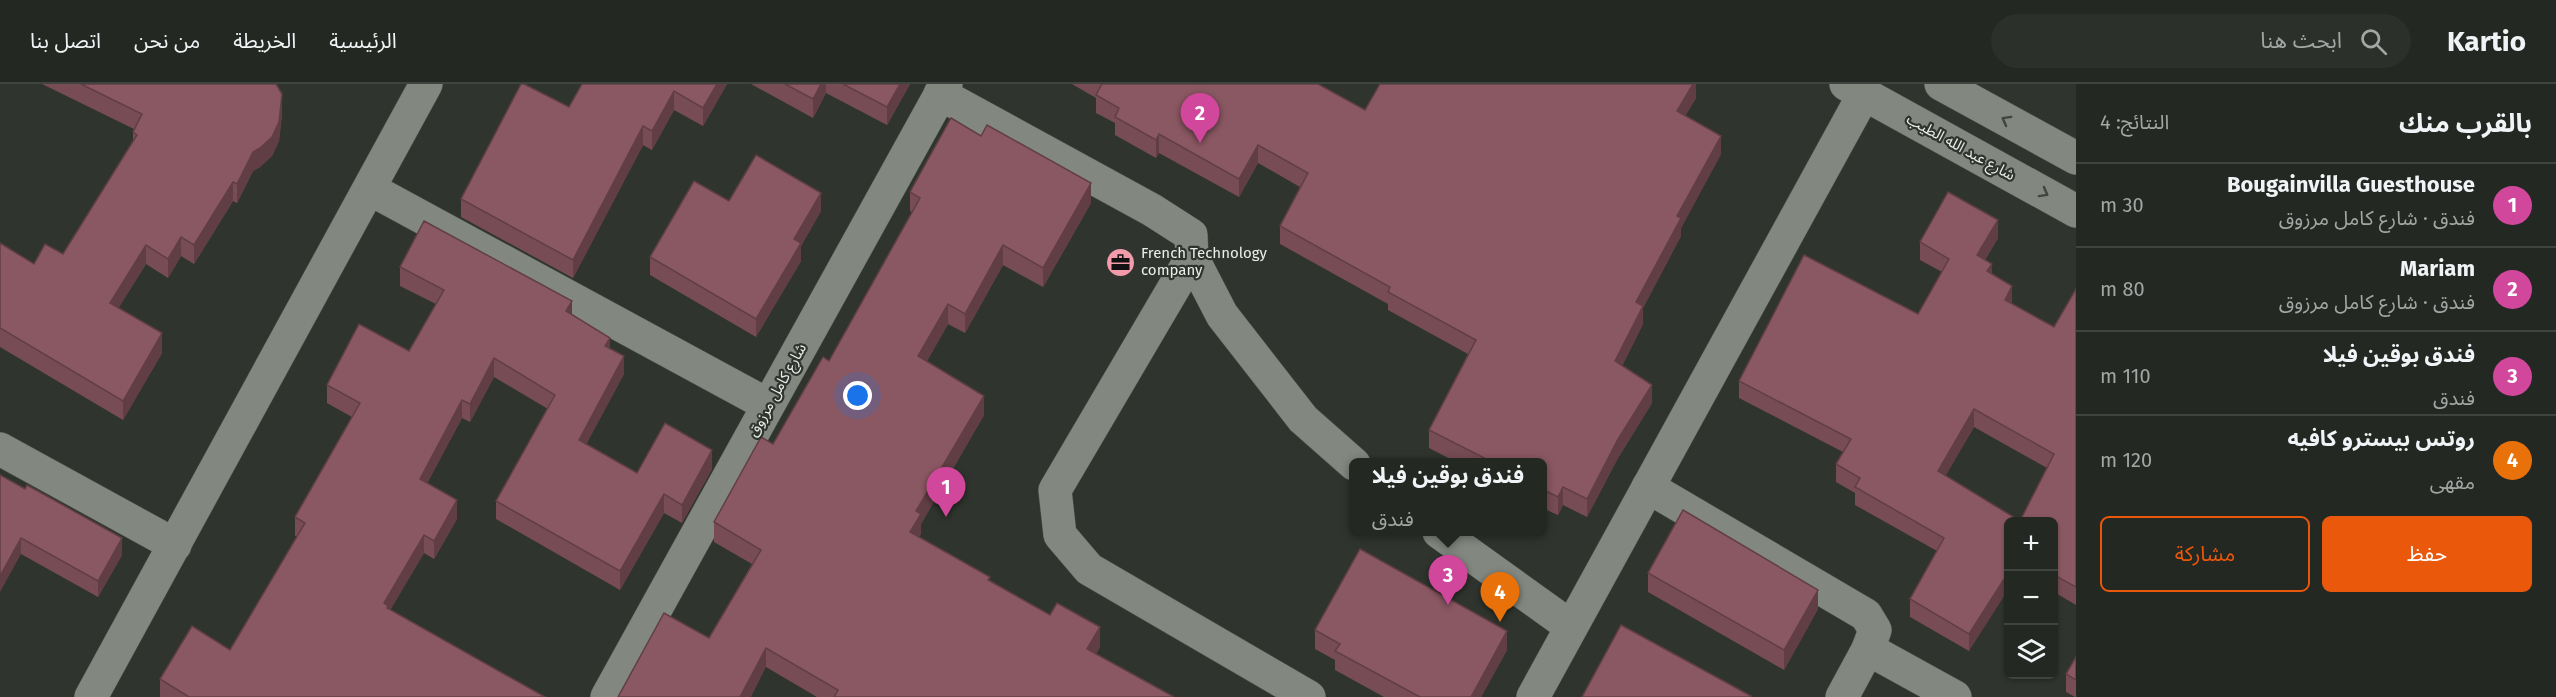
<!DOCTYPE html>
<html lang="ar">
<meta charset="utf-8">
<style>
body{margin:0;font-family:"Fira Sans","Noto Sans Arabic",sans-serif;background:#2b302a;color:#f1f3f6;direction:rtl}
.controls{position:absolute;right:18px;bottom:18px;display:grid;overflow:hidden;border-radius:9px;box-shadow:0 2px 4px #0004}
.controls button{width:54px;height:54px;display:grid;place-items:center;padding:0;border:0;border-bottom:2px solid #404440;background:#232822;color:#f1f3f6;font:30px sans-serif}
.you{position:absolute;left:858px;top:312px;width:21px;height:21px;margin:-15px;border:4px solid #fff;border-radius:50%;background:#1a73e8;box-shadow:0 0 0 9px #1a73e833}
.badge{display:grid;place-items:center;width:39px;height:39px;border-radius:50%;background:#ea580c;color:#fff;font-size:20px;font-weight:700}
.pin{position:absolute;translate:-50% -50px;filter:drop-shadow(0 2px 3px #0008)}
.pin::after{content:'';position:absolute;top:32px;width:21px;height:18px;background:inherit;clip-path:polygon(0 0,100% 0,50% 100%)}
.popup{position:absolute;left:1349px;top:374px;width:198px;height:78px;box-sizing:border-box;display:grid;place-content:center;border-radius:9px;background:#232822;filter:drop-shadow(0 2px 4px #0005);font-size:20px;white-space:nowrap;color:#a3a6a5}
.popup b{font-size:22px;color:#f1f3f6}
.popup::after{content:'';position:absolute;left:50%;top:100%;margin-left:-12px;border:12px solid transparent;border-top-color:#232822}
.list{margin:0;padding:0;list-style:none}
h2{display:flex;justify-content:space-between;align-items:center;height:78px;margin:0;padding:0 24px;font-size:26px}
h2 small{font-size:20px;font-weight:400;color:#a3a6a5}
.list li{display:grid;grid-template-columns:39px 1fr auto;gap:18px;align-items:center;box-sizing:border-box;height:84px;padding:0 24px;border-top:2px solid #404440}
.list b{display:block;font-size:22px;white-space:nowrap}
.list p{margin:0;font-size:20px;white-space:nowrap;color:#a3a6a5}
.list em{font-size:20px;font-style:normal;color:#a3a6a5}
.actions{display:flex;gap:12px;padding:18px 24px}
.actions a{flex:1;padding:14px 0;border:2px solid #ea580c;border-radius:9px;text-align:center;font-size:21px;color:#ea580c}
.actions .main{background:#ea580c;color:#fff}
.icon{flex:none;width:33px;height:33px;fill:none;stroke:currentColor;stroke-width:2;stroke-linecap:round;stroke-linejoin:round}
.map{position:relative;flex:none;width:2076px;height:613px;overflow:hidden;direction:ltr}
header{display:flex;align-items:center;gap:36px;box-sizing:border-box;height:84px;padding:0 30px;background:#232822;border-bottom:2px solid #404440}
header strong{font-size:28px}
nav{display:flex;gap:33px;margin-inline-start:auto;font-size:21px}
.search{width:420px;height:54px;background:#2b302a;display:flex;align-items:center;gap:15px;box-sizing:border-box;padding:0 21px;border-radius:33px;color:#a3a6a5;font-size:22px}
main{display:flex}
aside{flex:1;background:#232822}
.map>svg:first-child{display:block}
</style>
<header>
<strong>Kartio</strong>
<div class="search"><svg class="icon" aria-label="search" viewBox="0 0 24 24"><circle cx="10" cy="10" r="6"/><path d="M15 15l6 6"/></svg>ابحث هنا</div>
<nav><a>الرئيسية</a><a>الخريطة</a><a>من نحن</a><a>اتصل بنا</a></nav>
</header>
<main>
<aside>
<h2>بالقرب منك<small>النتائج: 4</small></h2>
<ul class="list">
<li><span class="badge" style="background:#d1479c">1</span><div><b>Bougainvilla Guesthouse</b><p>فندق · شارع كامل مرزوق</p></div><em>30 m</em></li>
<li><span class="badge" style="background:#d1479c">2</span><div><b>Mariam</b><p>فندق · شارع كامل مرزوق</p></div><em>80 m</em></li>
<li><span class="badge" style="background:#d1479c">3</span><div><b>فندق بوقين فيلا</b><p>فندق</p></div><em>110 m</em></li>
<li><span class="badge" style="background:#e8710a">4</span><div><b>روتس بيسترو كافيه</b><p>مقهى</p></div><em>120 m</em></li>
</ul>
<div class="actions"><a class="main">حفظ</a><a>مشاركة</a></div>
</aside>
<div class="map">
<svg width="2076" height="613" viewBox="0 0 2076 613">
<rect width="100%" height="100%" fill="#2f352e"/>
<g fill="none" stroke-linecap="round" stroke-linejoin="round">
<defs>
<g id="street">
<polyline points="940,10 1152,126 1191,151 1192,173 1055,406 1060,451 1089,485 1309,613"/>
<polyline points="370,105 768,321"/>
<polyline points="1192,173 1222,231 1303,335 1354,380"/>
<polyline points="0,365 175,461"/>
<polyline points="1648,403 1866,531 1875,546 1868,565 1842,613"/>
<polyline points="1439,448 1570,542"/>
<polyline points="1868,565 1955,613"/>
<polyline points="91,613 426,0"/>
<polyline points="607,613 946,0"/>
<polyline points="1533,613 1864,10"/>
</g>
<g id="secondary">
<polyline points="1846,0 2076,127"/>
<polyline points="1941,0 2076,74"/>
</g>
</defs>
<!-- street casing -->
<use href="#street" stroke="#4e534e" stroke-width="34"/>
<!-- secondary casing -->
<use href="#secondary" stroke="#4e534e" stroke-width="34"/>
<!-- street -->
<use href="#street" stroke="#828880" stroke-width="33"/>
<!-- secondary -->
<use href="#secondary" stroke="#828880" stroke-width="33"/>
</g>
<!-- wall -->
<g fill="#774c54" fill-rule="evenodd">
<polygon points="42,0 276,0 282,30 279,57 272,72 260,83 253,87 237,119 233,117 194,180 181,172 168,194 146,180 118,224 162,269 123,336 0,263 0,159 34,180 63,170 133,58 133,48 134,45"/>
<polygon points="582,0 727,0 703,42 674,26 652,66 643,61 573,194 461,133 461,115 569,23"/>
<polygon points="751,0 910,0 887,41 826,9 813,34"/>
<polygon points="1072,0 1318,0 1365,26 1696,0 1696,14 1685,32 1721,70 1681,144 1681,152 1643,224 1643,240 1622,282 1652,319 1618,374 1587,433 1563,421 1558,431 1542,424 1542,378 1456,378 1429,364 1429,346 1468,270 1388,226 1388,220 1280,160 1280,142 1300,103 1258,79 1239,113 1159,69 1156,74 1115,51 1115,39 1096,29 1096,14"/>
<polygon points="910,108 1091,119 1043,203 1003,181 965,249 948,240 927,277 984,331 921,440 921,450 919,453 1100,563 1096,570 1174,613 817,613 766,583 709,554 752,480 714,458 714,438 773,360 829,277 912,128 910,127"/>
<polygon points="729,117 821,127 801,162 801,177 756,253 650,191 650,173"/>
<path d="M 1998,154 L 1985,176 L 1992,190 L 2012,220 L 2054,243 L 2076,205 L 2076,521 L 2054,508 L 2054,438 L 2008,438 L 1969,567 L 1910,533 L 1910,515 L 1937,467 L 1855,421 L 1855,409 L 1836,398 L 1836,380 L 1843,368 L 1739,314 L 1739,297 L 1918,230 L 1942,188 L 1920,176 L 1920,158 ZM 1974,343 L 2047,384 L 2020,437 L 1945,392 Z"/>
<polygon points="400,183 572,231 610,264 624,290 586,360 637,389 712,385 682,439 664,429 620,506 496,435 496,417 548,325 494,293 470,338 462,334 427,399 457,435 434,475 424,469 390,526 545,613 160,613 160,595 230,566 297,452 295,452 295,433 352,333 327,319 327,301 409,267 436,220 400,202"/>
<polygon points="0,391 122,471 98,513 21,470"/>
<polygon points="1648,489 1818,525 1784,586 1648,508"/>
<polygon points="1315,546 1507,566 1481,613 1384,613 1335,586 1335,576 1315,565"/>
<polygon points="2076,573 2076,613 2075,613 2066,608 2066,590"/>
</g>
<!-- shaded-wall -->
<g fill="#613e45">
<polygon points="717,0 727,0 703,42 703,24"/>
<polygon points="821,0 826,0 826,9 813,34 813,15"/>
<polygon points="900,0 910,0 887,41 887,23"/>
<polygon points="1693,0 1696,0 1696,14 1677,46 1677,27"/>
<polygon points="674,7 674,26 652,66 652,47"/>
<polygon points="282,10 282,30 279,57 272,72 260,83 253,87 237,119 237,100"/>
<polygon points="643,42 643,61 573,194 573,176"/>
<polygon points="1159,50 1159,69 1156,74 1156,56"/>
<polygon points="1721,52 1721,70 1681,144 1681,152 1643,224 1643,240 1615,296 1615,277 1636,218 1677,132"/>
<polygon points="1258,61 1258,79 1239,113 1239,95"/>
<polygon points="233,98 233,117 194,180 194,161"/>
<polygon points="1091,99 1091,119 1043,203 1043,184"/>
<polygon points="821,109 821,127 801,162 801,177 756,253 756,235 794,155"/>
<polygon points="1998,136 1998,154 1977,189 1977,171"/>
<polygon points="181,153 181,172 168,194 168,175"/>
<polygon points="146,161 146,180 110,238 110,219"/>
<polygon points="1003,161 1003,181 965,249 965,230"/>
<polygon points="1992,180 1992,197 1987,187"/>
<polygon points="2012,202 2012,220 2005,216"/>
<polygon points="572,217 572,236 566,227"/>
<polygon points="948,220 948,240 918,292 918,272"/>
<polygon points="162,249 162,269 123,336 123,317"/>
<polygon points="610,254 610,272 605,262"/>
<polygon points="624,272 624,290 579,374 579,356"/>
<polygon points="494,274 494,293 470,338 470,320"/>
<polygon points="1652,301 1652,319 1618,374 1587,433 1587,415 1618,355"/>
<polygon points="984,312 984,331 921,440 921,450 910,468 910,448 916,427"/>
<polygon points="462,316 462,334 420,413 420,395"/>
<polygon points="1974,325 1974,343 1938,405 1938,387"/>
<polygon points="712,366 712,385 682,439 682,421"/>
<polygon points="1563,403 1563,421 1558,431 1558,413"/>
<polygon points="664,410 664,429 620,506 620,487"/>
<polygon points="457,416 457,435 434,475 434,457"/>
<polygon points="424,451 424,469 388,530 384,519"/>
<polygon points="21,454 21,470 0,508 0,492"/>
<polygon points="122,454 122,471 98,513 98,497"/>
<polygon points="2008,489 2008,506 1969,567 1969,550"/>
<polygon points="1818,506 1818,525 1784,586 1784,566"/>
<polygon points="1100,543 1100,563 1087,584 1087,565"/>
<polygon points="1507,547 1507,566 1481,613 1471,613"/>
<polygon points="766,564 766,583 751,613 740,613"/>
</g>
<!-- building -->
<g fill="#8a5862" stroke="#613e45" stroke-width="1.5" fill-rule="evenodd">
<polygon points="81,0 276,0 282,10 279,38 272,53 260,64 253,68 237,100 233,98 194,161 181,153 168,175 146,161 110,219 162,249 123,317 0,244 0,159 34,180 45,160 63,170 137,51 133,48 142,30"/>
<polygon points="521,0 524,0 569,23 582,0 717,0 703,24 674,7 652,47 643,42 573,176 461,115"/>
<polygon points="785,0 821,0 813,15"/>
<polygon points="843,0 900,0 887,23"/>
<polygon points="1102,0 1318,0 1365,26 1380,0 1693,0 1677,27 1721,52 1677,132 1681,134 1636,218 1643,222 1615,277 1652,301 1618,355 1587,415 1563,403 1558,413 1542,405 1542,378 1492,378 1429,346 1476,256 1388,208 1390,203 1280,142 1308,89 1258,61 1239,95 1159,50 1156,56 1115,33 1119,24 1096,11"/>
<polygon points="951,34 981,52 987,41 1091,99 1043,184 1003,161 965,230 948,220 918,272 984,312 916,427 921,430 910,448 990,493 988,496 1050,531 1057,519 1100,543 1087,565 1174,613 834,613 838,606 766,564 740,613 618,613 664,529 709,554 761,466 714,438 761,353 773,360 823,273 829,277 920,114 910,108"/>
<polygon points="756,71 821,109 794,155 801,159 756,235 650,173 694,97 729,117"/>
<path d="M 1948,108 L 1998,136 L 1977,171 L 1992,180 L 1987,187 L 2012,202 L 2005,216 L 2054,243 L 2076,205 L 2076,503 L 2054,491 L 2054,438 L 2008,438 L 2008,489 L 1969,550 L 1910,515 L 1944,454 L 1855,403 L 1860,394 L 1836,380 L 1851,355 L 1739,297 L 1804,171 L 1918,230 L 1949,175 L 1920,158 ZM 1974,325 L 2054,370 L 2020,437 L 1938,387 Z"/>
<polygon points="424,137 572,217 566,227 610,254 605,262 624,272 579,356 637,389 665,339 712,366 682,421 664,410 620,487 496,417 555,311 494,274 470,320 462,316 420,395 457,416 434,457 424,451 384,519 388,522 387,524 545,613 189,613 160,595 192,542 230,566 305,439 295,433 360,319 327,301 359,240 409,267 444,206 400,183"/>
<polygon points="0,391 25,405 27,401 122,454 98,497 21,454 0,492"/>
<polygon points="1683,426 1818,506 1784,566 1648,489"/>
<polygon points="1360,465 1507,547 1471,613 1420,613 1335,567 1340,560 1315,546"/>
<polygon points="1621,541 1751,612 1750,613 1582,613"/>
<polygon points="2076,573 2076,596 2066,590"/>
</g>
<!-- one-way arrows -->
<defs><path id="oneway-chevron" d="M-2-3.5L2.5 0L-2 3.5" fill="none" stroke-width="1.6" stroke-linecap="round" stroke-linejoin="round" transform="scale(1.5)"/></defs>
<g stroke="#40463e">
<use href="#oneway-chevron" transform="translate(2006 36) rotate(-151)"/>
<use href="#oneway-chevron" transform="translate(2044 109) rotate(29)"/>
</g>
<!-- icons -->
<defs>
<symbol id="office-disc" viewBox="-11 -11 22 22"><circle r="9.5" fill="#f39aab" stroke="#2f352e"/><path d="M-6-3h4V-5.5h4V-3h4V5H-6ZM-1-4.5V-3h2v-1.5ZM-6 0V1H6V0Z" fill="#111"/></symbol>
</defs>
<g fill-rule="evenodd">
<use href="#office-disc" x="1104" y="162" width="33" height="33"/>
</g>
<g text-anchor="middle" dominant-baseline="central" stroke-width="4.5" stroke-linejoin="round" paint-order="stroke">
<!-- street labels -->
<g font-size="15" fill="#eaeeea" stroke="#2f352e">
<text transform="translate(1961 63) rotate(29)">شارع عبد الله الطيب</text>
<text transform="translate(777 306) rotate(-61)">شارع كامل مرزوق</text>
</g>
<!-- poi labels -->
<g font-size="15" fill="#eaeeea" stroke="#2f352e" text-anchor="start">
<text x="1141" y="169">French Technology<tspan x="1141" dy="17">company</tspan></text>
</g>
</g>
</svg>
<div class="controls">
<button>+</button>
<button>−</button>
<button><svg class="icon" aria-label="layers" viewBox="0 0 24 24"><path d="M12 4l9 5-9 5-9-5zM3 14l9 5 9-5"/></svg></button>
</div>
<div class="you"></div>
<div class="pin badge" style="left:946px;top:433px;background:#d1479c">1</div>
<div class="pin badge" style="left:1200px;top:59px;background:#d1479c">2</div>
<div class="pin badge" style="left:1448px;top:521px;background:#d1479c">3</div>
<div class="popup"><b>فندق بوقين فيلا</b>فندق</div>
<div class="pin badge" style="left:1500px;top:538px;background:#e8710a">4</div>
</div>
</main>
